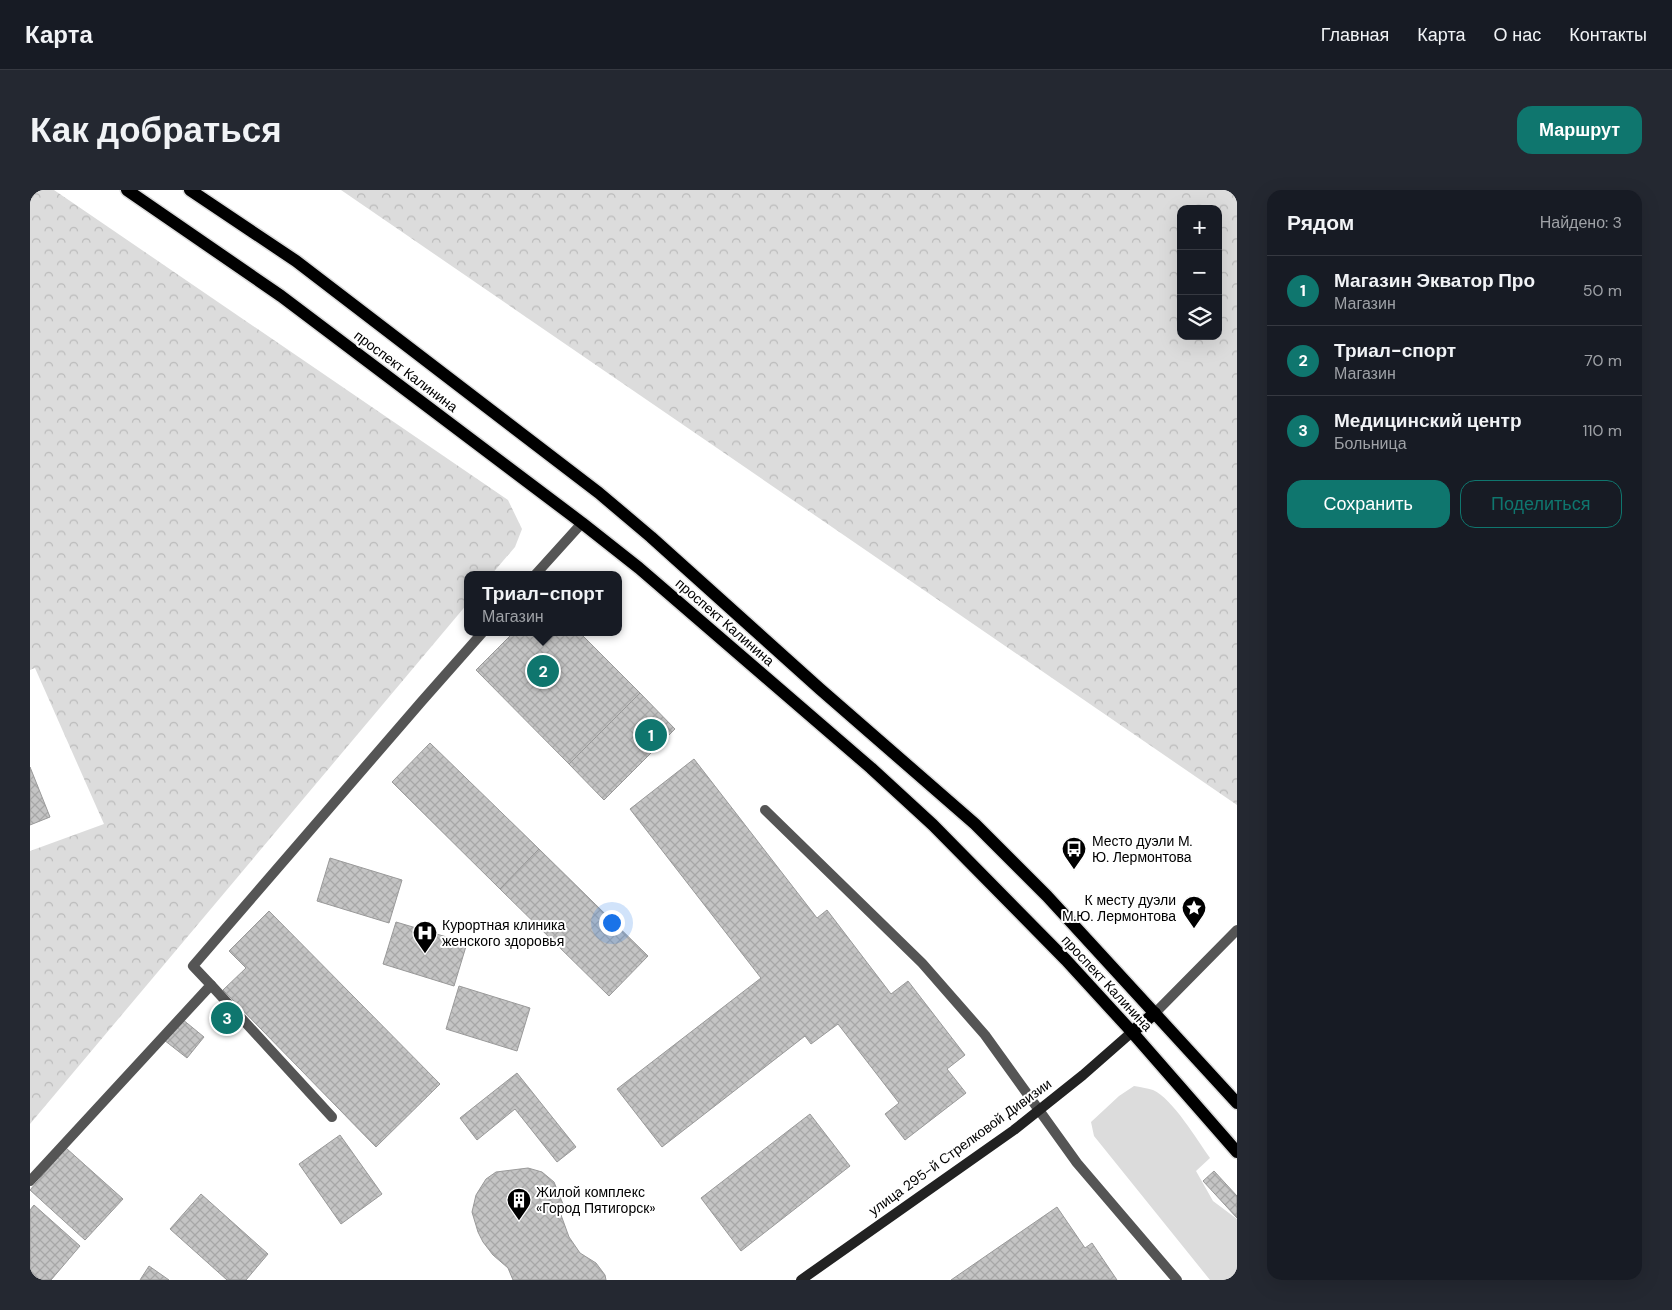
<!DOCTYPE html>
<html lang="ru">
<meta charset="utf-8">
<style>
body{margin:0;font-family:"DM Sans",sans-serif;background:#242831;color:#f1f3f6}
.controls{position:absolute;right:15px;top:15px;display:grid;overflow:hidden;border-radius:10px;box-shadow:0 5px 20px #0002}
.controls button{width:45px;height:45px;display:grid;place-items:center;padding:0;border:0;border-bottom:1px solid #363941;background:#171b24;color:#f1f3f6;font:25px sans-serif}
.you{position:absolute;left:581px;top:732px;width:18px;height:18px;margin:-12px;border:4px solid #fff;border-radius:50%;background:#1a73e8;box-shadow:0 0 0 8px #1a73e833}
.badge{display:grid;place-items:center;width:32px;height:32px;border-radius:50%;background:#0f766e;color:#fff;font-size:16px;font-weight:700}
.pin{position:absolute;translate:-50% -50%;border:2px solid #fff;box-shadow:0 1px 5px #0006}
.popup{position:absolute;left:434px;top:381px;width:158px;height:65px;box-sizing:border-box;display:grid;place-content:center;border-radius:10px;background:#171b24;filter:drop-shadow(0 1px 4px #0005);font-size:16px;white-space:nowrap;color:#9ea1a6}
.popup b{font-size:19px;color:#f1f3f6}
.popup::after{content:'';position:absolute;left:50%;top:100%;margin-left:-10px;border:10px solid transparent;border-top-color:#171b24}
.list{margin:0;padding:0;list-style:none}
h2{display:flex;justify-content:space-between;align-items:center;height:65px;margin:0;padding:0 20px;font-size:21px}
h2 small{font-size:16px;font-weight:400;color:#9ea1a6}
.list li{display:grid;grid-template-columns:32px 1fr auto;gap:15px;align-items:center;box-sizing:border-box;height:70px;padding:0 20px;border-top:1px solid #363941}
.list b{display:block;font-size:19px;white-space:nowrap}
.list p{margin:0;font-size:16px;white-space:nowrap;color:#9ea1a6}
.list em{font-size:16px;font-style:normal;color:#9ea1a6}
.actions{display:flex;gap:10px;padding:15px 20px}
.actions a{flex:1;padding:11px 0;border:1px solid #0f766e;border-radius:15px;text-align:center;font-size:18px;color:#0f766e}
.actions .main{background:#0f766e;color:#fff}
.icon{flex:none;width:28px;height:28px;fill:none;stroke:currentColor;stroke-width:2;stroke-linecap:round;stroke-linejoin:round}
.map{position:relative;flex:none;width:1207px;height:1090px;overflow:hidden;border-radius:15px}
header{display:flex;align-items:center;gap:30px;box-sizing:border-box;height:70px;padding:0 25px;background:#171b24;border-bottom:1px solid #363941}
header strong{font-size:24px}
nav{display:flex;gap:28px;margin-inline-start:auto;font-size:18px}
.intro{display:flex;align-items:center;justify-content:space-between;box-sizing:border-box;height:120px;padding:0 30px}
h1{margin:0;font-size:35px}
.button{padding:12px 22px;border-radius:15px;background:#0f766e;color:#fff;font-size:18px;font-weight:700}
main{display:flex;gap:30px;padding:0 30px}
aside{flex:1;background:#171b24;border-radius:15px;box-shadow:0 5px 20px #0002}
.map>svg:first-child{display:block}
</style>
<header>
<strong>Карта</strong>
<nav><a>Главная</a><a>Карта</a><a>О нас</a><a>Контакты</a></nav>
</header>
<div class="intro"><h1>Как добраться</h1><a class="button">Маршрут</a></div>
<main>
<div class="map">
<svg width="1207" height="1090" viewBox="0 0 1207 1090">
<defs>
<pattern id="forest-crowns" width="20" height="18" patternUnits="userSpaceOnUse" patternTransform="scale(1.25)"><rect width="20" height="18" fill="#dcdcdc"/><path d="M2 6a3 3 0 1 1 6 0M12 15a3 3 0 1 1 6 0" fill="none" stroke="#bbb"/></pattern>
<pattern id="building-cross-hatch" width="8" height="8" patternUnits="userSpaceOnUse" patternTransform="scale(1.25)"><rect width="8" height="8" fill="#c4c4c4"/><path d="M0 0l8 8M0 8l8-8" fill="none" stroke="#a7a7a7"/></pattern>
</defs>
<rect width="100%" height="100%" fill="#fff"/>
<!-- grass -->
<path fill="#dcdcdc" d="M 1104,896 C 1110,897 1117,898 1123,900 C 1143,909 1167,950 1180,968 L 1166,981 L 1183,1011 L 1207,1029 L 1207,1090 L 1180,1090 L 1064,946 L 1061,932 L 1089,906 Z"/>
<!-- forest -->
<g fill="url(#forest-crowns)" fill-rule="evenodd">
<polygon points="0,0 24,0 478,310 492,339 485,357 461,385 438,385 438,413 0,934 0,661 74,634 5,478 0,480"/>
<path d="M 311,0 L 1207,0 L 1207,615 ZM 1151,19 L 1188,19 L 1188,146 L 1151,146 Z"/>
</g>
<!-- building -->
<g fill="url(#building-cross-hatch)" stroke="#999">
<polygon points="484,442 549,442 610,503 539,574 446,480"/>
<polygon points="610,503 645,539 574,610 539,574"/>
<polygon points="400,553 509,659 470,699 362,592"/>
<polygon points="664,569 787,728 797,720 861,804 878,791 935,865 917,879 936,903 875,950 855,924 869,913 808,834 781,854 775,846 632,957 587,899 731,788 600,619"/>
<polygon points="0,577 20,627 0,635"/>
<polygon points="509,659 618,766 579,806 470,699"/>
<polygon points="300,668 372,690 359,733 287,711"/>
<polygon points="239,721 410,894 346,957 193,800 216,778 199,761"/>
<polygon points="366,732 437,753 424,796 353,774"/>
<polygon points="429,796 500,818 487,861 416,839"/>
<polygon points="152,829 174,847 157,868 134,850"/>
<polygon points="487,883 546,957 527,972 485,919 447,950 430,928"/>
<polygon points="780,924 820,976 711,1061 671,1008"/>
<polygon points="310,945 352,1004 311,1034 269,974"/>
<polygon points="36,958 93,1009 55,1050 0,1000"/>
<polygon points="498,978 512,982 524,992 533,1014 531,1025 539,1047 550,1063 566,1073 575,1085 576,1090 483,1090 478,1078 463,1065 453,1052 448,1042 442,1022 446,1005 456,989 466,982"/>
<polygon points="1184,981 1207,1006 1207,1028 1173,991"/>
<polygon points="171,1004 238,1064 216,1090 197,1090 140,1039"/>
<polygon points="4,1015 50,1056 21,1090 2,1090 0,1088 0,1020"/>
<polygon points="1027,1017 1055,1058 1062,1053 1087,1090 921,1090"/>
<polygon points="119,1076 139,1090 110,1090"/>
</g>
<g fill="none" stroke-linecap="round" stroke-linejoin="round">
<defs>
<g id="primary">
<polyline points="97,0 251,106 552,333 609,378 841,578 903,635 1036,770 1102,842 1207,962"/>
<polyline points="160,0 266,71 569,303 621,347 790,499 945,634 1017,706 1207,913"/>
<polyline points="1102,842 1125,823"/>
</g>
</defs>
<!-- primary casing -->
<use href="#primary" stroke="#dbdbdb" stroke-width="15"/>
<!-- lane -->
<g stroke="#555" stroke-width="10">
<polyline points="505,385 552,333"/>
<polyline points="735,620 892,773 955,845 1047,973 1147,1090"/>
<polyline points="181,795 302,927"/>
<polyline points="0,991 181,795 163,776 392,511 453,442"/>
</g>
<!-- street -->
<polyline stroke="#555" stroke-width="10" points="1125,823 1207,740"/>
<!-- secondary -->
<polyline stroke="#222" stroke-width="10" points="771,1090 984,940 1053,885 1102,842"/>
<!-- primary -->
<use href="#primary" stroke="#000" stroke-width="12"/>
</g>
<!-- icons -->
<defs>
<symbol id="bus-pin" viewBox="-11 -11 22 30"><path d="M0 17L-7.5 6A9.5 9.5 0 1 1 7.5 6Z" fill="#000" stroke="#fff"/><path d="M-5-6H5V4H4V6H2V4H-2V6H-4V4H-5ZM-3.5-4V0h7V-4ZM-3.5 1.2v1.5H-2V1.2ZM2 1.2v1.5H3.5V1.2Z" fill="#fff"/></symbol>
<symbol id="sight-pin" viewBox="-11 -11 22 30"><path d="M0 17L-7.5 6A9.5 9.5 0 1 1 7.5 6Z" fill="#000" stroke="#fff"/><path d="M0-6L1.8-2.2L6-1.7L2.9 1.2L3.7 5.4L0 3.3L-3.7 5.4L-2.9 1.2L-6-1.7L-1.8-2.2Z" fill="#fff"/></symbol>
<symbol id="hospital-pin" viewBox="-11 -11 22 30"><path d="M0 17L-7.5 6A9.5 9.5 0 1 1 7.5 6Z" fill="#000" stroke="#fff"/><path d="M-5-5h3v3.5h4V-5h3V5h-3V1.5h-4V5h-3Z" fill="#fff"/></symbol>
<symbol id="building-pin" viewBox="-11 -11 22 30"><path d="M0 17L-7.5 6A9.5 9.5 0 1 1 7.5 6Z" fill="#000" stroke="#fff"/><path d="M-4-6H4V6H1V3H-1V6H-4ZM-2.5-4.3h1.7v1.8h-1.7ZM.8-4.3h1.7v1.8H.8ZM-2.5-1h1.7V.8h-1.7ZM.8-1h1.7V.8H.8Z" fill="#fff"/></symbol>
</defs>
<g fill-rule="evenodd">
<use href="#bus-pin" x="1030" y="645" width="28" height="38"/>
<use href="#sight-pin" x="1150" y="704" width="28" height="38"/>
<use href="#hospital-pin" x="381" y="729" width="28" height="38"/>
<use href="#building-pin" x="475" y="996" width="28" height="38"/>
</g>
<g text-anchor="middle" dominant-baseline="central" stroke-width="4" stroke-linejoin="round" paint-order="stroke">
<!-- street labels -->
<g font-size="14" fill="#000" stroke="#fff">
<text transform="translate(376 181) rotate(37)">проспект Калинина</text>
<text transform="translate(695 432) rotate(41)">проспект Калинина</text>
<text transform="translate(1077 793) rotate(47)">проспект Калинина</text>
<text transform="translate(930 957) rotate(-36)">улица 295-й Стрелковой Дивизии</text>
</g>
<!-- poi labels -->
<g font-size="14" fill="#000" stroke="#fff" text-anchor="start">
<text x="1062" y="651">Место дуэли М.<tspan x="1062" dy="16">Ю. Лермонтова</tspan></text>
<text x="1146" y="710" text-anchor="end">К месту дуэли<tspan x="1146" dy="16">М.Ю. Лермонтова</tspan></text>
<text x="412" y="735">Курортная клиника<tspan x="412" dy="16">женского здоровья</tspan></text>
<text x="506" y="1002">Жилой комплекс<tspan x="506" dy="16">«Город Пятигорск»</tspan></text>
</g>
</g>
</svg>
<div class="controls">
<button>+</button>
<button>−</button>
<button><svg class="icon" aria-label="layers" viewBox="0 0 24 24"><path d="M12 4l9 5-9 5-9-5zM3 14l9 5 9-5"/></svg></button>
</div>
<div class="you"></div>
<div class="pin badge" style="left:621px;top:545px">1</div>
<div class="pin badge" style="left:513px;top:481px">2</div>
<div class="popup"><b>Триал-спорт</b>Магазин</div>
<div class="pin badge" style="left:197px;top:828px">3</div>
</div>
<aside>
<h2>Рядом<small>Найдено: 3</small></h2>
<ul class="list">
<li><span class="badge">1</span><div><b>Магазин Экватор Про</b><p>Магазин</p></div><em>50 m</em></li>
<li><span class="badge">2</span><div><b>Триал-спорт</b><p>Магазин</p></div><em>70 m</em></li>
<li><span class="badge">3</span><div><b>Медицинский центр</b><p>Больница</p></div><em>110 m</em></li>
</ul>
<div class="actions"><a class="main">Сохранить</a><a>Поделиться</a></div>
</aside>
</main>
